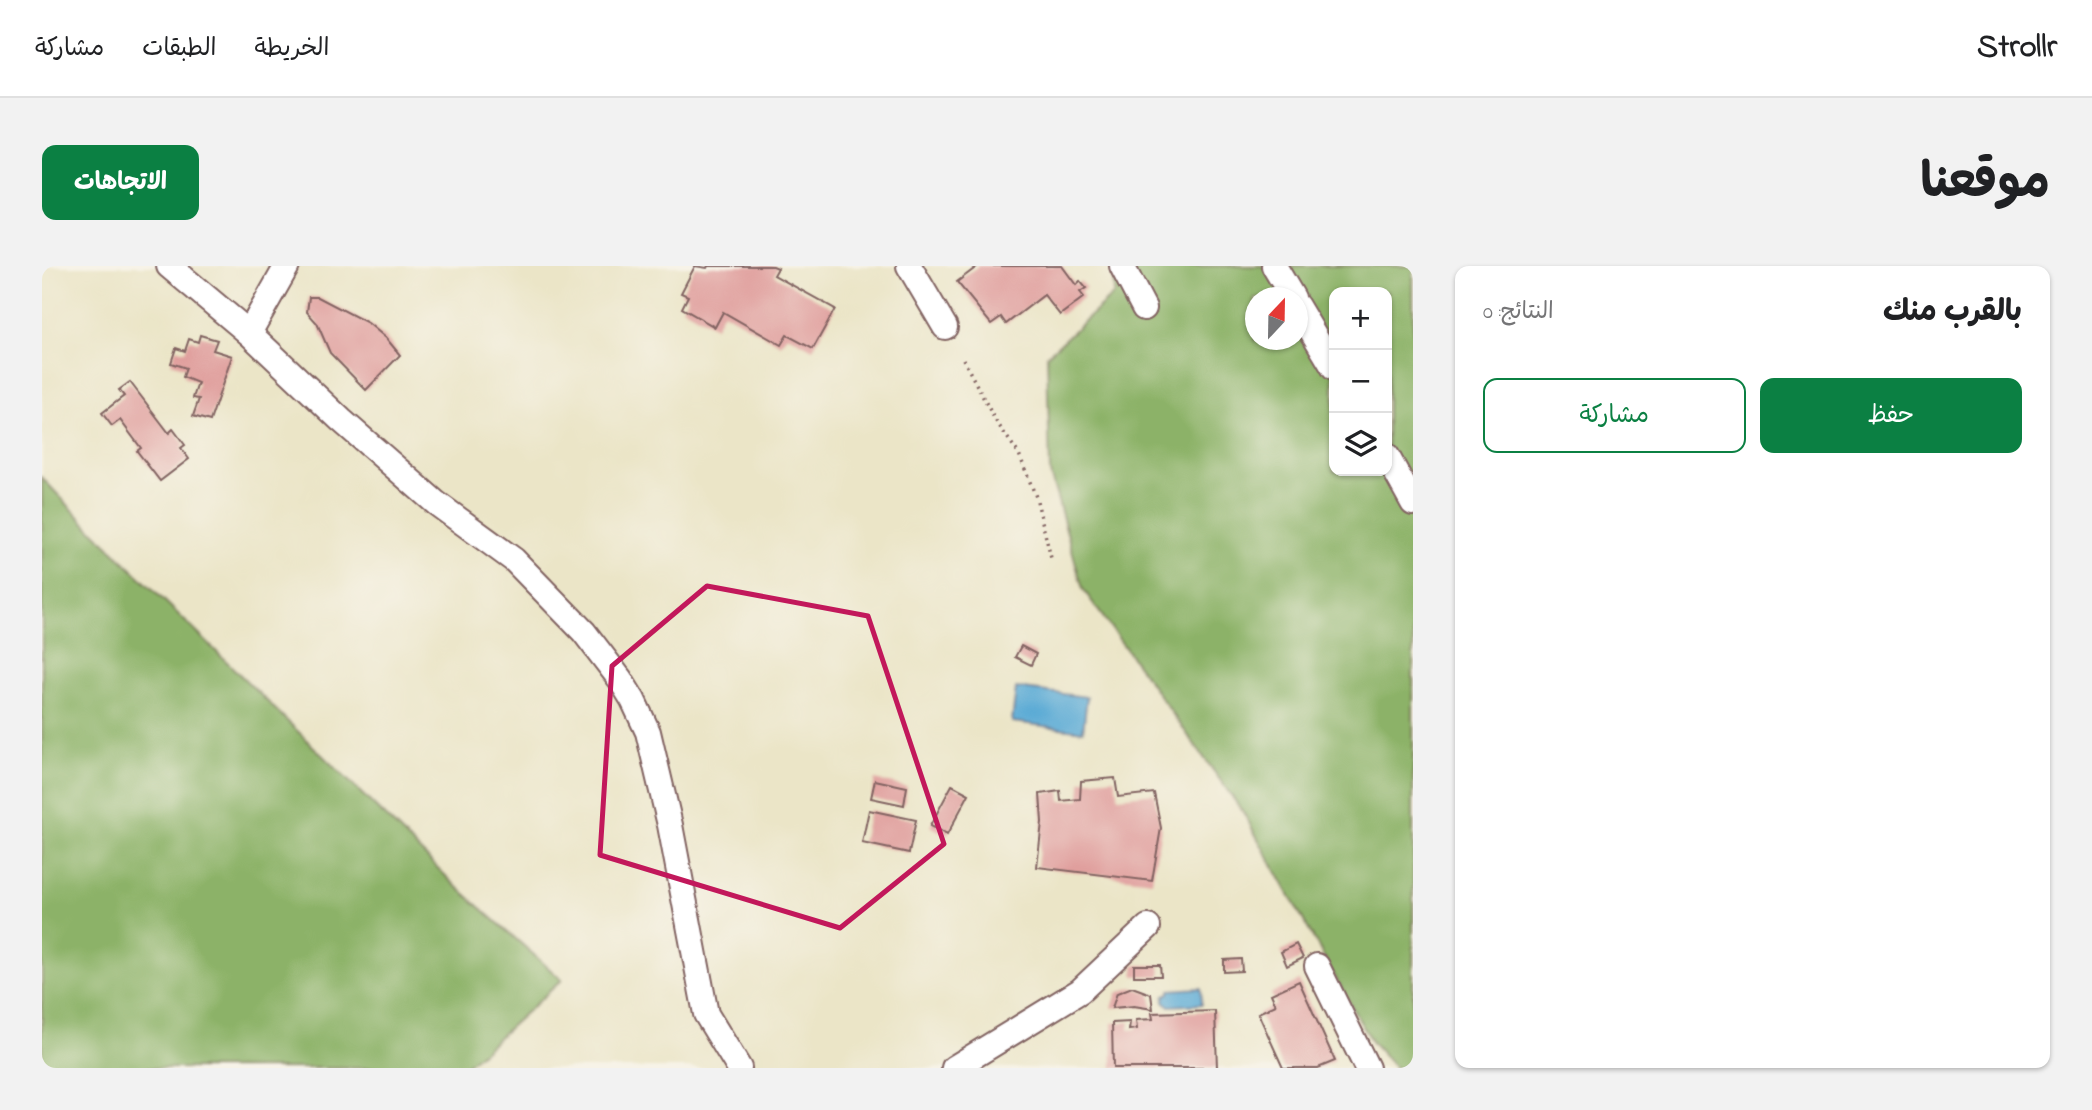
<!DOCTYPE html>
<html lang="ar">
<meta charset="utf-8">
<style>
body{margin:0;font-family:"Indie Flower","Playpen Sans Arabic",sans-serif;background:#f2f2f2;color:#202124;direction:rtl}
.controls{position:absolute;right:21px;top:21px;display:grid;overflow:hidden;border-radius:14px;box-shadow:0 2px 5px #0004}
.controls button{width:63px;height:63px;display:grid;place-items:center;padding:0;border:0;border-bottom:2px solid #e0e0e0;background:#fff;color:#202124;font:35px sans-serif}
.compass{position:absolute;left:1203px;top:21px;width:63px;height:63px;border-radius:50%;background:#fff;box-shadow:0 2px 5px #0004;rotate:22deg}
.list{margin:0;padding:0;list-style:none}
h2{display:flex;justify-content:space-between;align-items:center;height:91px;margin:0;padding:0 28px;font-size:30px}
h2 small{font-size:23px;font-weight:400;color:#757577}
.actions{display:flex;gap:14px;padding:21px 28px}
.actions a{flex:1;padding:16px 0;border:2px solid #0b8043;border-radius:14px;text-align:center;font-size:24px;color:#0b8043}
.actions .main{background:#0b8043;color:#fff}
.icon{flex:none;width:38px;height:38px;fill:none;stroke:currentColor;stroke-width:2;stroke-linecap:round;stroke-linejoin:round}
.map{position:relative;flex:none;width:1371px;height:802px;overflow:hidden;direction:ltr;border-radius:14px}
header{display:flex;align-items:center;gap:42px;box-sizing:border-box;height:98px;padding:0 35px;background:#fff;border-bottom:2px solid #e0e0e0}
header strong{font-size:33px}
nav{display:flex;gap:38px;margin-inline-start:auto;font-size:24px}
.intro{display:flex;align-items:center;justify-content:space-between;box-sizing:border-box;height:168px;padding:0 42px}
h1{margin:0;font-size:49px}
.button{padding:18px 32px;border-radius:14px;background:#0b8043;color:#fff;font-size:24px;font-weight:700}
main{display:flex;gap:42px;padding:0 42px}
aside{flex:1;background:#fff;border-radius:14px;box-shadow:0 2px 5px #0004}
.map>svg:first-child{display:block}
</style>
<header>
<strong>Strollr</strong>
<nav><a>الخريطة</a><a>الطبقات</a><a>مشاركة</a></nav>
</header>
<div class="intro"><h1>موقعنا</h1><a class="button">الاتجاهات</a></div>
<main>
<aside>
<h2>بالقرب منك<small>النتائج: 0</small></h2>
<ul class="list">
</ul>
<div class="actions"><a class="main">حفظ</a><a>مشاركة</a></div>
</aside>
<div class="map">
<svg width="1371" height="802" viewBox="0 0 1371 802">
<rect width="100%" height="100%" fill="#f7f3e8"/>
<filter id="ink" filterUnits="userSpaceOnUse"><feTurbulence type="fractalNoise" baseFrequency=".0143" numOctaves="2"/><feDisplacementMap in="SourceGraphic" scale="14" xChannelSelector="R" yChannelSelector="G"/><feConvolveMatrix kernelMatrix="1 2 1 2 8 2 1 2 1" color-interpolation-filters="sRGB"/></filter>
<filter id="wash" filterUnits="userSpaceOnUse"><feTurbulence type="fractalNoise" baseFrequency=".00686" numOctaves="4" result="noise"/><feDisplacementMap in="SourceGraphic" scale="28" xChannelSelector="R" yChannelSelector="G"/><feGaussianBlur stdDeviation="1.57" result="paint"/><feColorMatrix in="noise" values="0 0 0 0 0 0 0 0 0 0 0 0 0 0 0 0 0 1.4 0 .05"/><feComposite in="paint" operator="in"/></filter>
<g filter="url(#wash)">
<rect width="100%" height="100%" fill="#ebe5c7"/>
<!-- forest -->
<g fill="#8cb268" stroke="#6b684a" stroke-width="2" fill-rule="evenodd">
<path d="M 1071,0 L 1371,0 L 1371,802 L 1353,802 L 1330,777 L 1201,546 L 1041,323 L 1008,207 L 1005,89 L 1072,28 ZM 1292,26 L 1345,26 L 1345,205 L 1292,205 ZM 1213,32 L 1255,32 L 1255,74 L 1213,74 Z"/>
<polygon points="0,212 52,266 410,616 520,714 422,802 0,802"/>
</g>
<!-- water -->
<g fill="#5babd5" stroke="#526580" stroke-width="2">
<polygon points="974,422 1045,431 1041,465 970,456"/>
<polygon points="1159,722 1160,738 1128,740 1122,735 1123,729 1128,727 1128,724"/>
</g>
<g id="blocks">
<!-- building -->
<g fill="#e09f9d">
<polygon points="653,0 665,2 666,0 731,0 736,2 732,9 793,43 771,83 745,69 739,79 681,46 673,61 640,42 646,30 639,27"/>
<polygon points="936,0 1020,0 1034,19 1038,15 1044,22 1038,26 1042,31 1018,49 1002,29 964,58 959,51 949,58 915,16"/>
<polygon points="267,31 276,31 326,57 344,72 358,89 324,124 288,87 275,57 265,46"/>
<polygon points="158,69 175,74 171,84 190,90 168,155 151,150 157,133 151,132 156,117 141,111 144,102 129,97 134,82 143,85 147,73 156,76"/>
<polygon points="88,116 127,167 131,163 143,179 139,182 147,193 118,215 95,185 99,182 78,154 70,160 60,147 82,130 77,124"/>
<polygon points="979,380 994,388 989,399 973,391"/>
<polygon points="1073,512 1076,531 1112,527 1119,562 1110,615 995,601 1000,556 998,528 1018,525 1019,535 1038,533 1039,515"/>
<polygon points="833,514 865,521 862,539 829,532"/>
<polygon points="910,519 927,528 905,569 888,560"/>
<polygon points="827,544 874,554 867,587 820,577"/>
<polygon points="1254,678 1261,692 1245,700 1239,686"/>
<polygon points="1199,693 1200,705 1182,706 1182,694"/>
<polygon points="1092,699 1118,699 1119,710 1092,710"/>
<polygon points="1257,715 1293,795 1276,802 1241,802 1216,747 1234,739 1229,728"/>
<polygon points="1090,721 1109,728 1111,743 1092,740 1070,742 1075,727"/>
<polygon points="1173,745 1175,802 1071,802 1070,757 1088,756 1087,764 1095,763 1094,754 1111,753 1110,747"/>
</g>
</g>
</g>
<g filter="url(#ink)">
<use href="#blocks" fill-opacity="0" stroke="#826462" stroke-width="2"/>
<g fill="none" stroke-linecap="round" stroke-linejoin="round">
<defs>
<g id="minor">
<polyline points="127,0 207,67 299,154 394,237 472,294 542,366 578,413 591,434 606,466 628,559 664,748 697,802"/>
<polyline points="867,0 903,61"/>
<polyline points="1080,0 1102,42"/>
<polyline points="1232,0 1251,32"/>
<polyline points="1255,40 1292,102"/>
<polyline points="207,67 245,0"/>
<polyline points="1345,190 1371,237"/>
<polyline points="1275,700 1325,802"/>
<polyline points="912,802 1038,725 1106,661"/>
</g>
</defs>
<!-- minor casing -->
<use href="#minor" stroke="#826462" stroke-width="28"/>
<!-- path -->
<polyline stroke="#826462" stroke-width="3.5" stroke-dasharray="2 5" stroke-linecap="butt" points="921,93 953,154 977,188 994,231 1009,292"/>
<!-- minor -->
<use href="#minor" stroke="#fff" stroke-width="24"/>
</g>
</g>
<!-- marked area -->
<path fill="none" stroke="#c2185b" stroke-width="5" stroke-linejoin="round" d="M 665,320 L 826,350 L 902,578 L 798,662 L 558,589 L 570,400 Z"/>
</svg>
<div class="controls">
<button>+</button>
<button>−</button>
<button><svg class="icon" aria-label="layers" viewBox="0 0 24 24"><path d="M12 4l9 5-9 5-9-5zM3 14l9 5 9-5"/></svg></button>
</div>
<svg class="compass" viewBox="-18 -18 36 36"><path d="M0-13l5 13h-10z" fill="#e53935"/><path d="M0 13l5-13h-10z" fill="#757577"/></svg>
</div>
</main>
